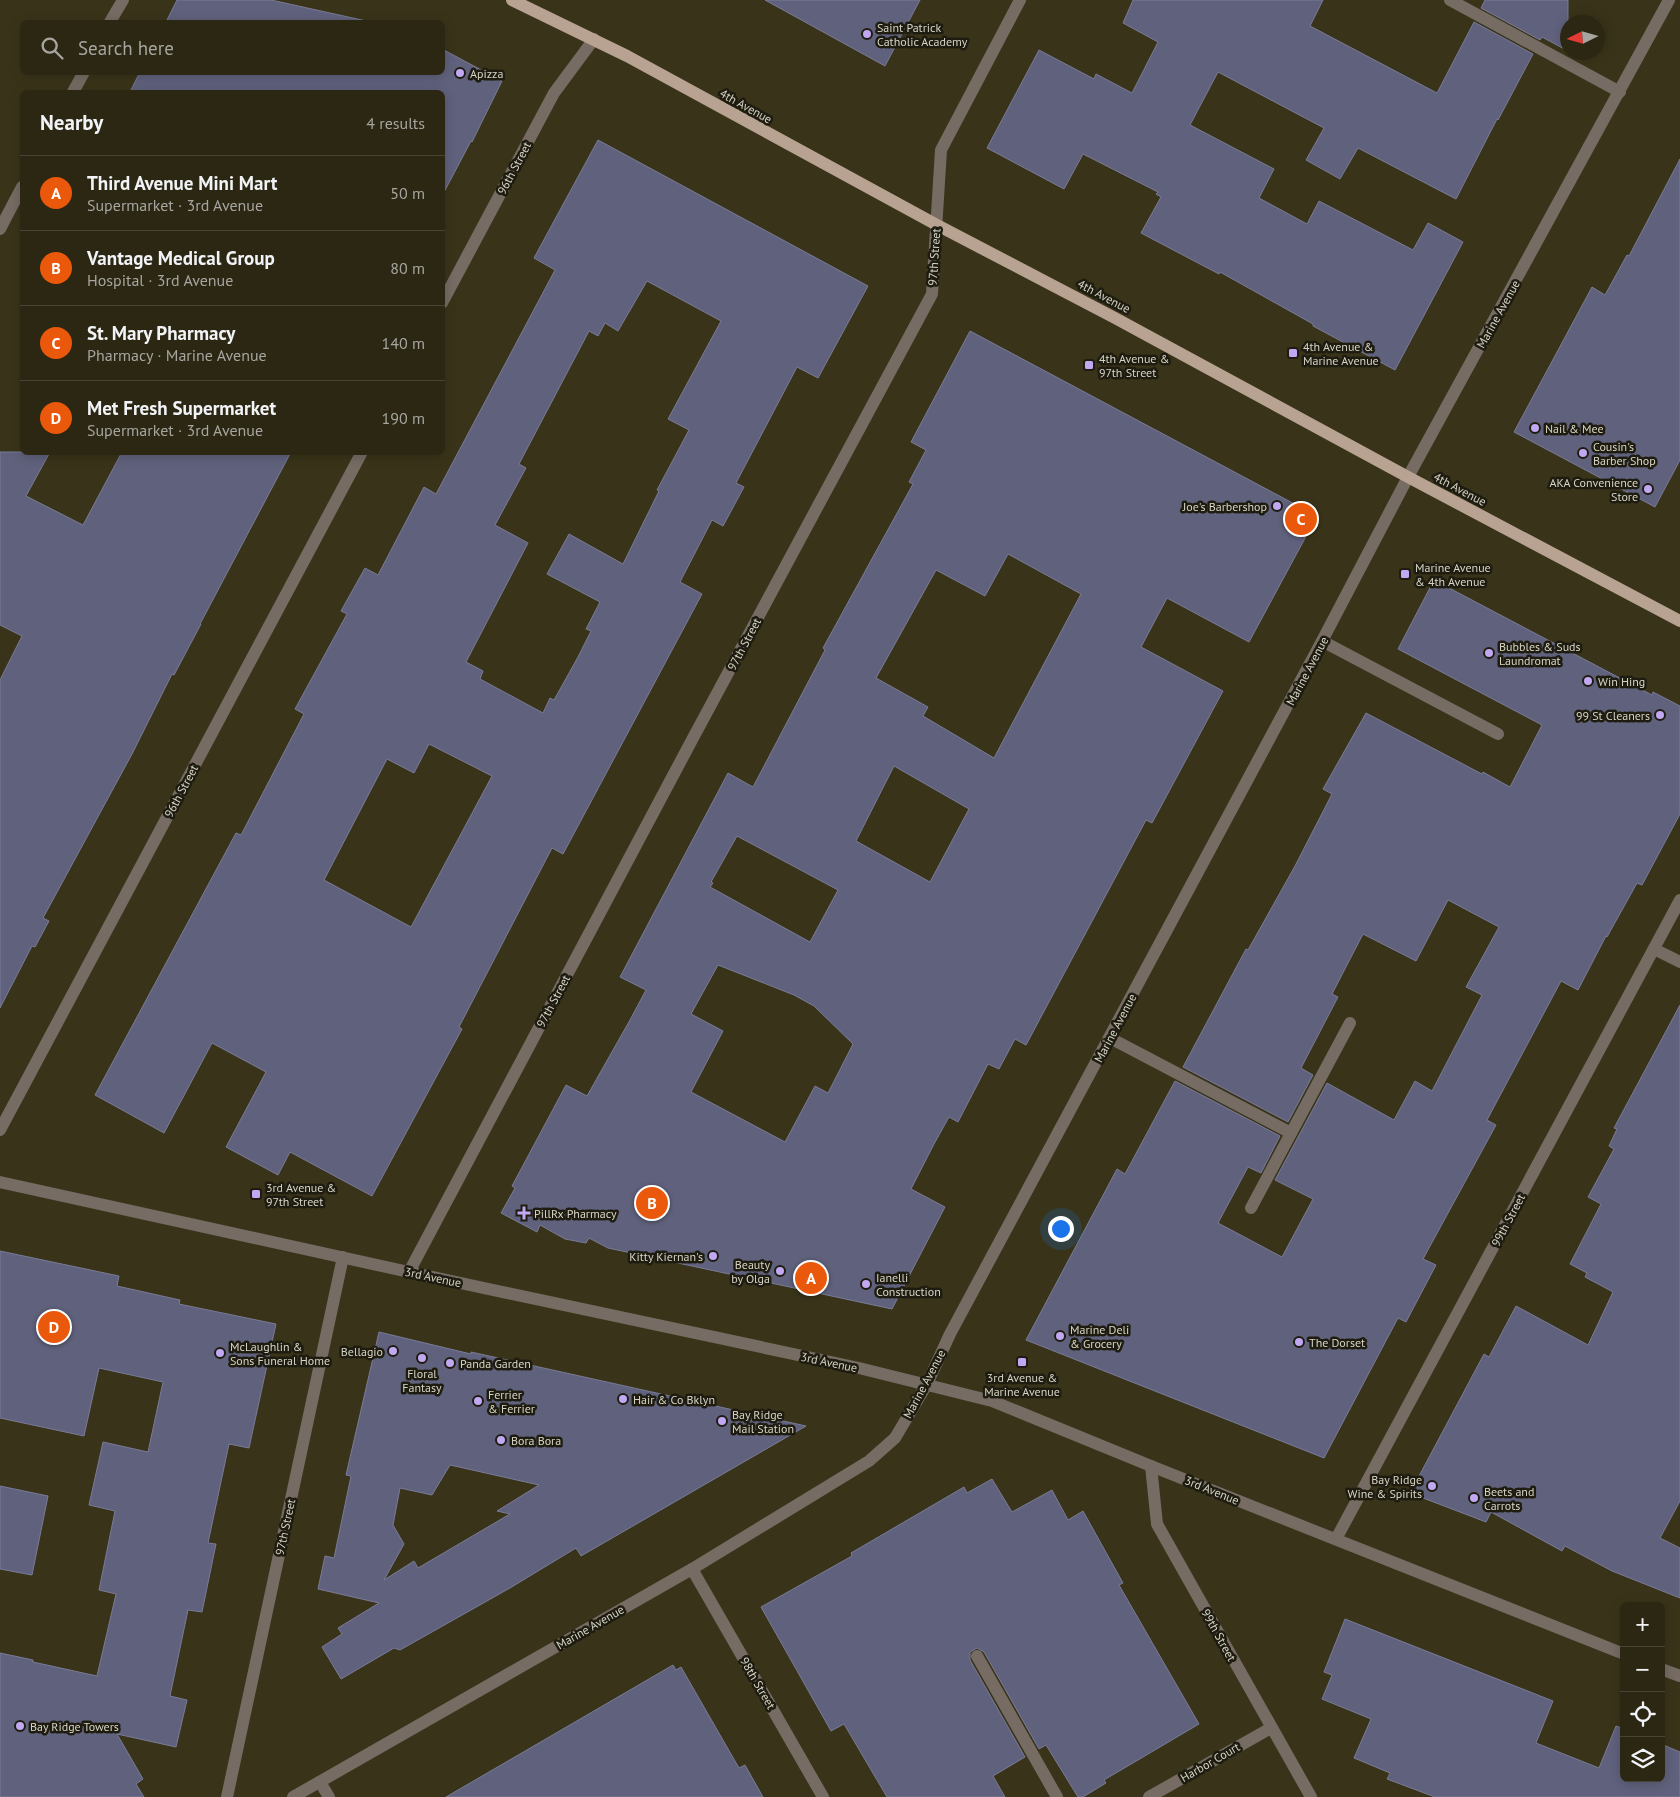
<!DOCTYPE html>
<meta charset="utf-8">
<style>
body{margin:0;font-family:"PT Sans",sans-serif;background:#332f1c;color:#f1f3f6}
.controls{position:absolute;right:15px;bottom:15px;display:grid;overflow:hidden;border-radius:8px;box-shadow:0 2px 12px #0003}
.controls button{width:45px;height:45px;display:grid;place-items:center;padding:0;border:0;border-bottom:1px solid #474433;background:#2b2713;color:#f1f3f6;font:25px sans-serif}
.compass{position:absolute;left:1560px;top:15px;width:45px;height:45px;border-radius:50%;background:#2b2713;box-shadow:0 2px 12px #0003;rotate:265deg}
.you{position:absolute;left:1060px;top:1228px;width:18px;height:18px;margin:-12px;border:4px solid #fff;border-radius:50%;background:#1a73e8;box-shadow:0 0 0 8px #1a73e833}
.badge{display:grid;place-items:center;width:32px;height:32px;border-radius:50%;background:#ea580c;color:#fff;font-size:16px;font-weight:700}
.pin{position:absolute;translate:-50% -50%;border:2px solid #fff;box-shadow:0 1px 5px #0006}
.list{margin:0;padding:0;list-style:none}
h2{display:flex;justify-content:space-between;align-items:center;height:65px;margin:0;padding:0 20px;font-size:21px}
h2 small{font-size:16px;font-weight:400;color:#a6a5a0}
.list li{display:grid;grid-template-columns:32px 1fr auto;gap:15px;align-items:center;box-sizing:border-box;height:75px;padding:0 20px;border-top:1px solid #474433}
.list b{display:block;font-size:19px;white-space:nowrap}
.list p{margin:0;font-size:16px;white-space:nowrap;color:#a6a5a0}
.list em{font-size:16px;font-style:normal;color:#a6a5a0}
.icon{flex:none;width:28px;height:28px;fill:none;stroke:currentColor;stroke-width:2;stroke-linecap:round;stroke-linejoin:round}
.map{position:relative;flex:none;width:1680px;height:1797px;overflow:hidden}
.search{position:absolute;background:#2b2713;box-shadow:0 2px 12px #0003;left:20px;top:20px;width:425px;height:55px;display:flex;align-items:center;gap:12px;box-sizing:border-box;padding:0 18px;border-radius:8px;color:#a6a5a0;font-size:19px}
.panel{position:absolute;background:#2b2713;box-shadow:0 2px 12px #0003;left:20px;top:90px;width:425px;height:365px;border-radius:8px}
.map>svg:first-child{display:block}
</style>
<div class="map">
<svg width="1680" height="1797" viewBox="0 0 1680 1797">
<rect width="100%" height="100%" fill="#393419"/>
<!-- building -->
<g fill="#60627d" stroke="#797b98" fill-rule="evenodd">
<polygon points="177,0 271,0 371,22 166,22"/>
<polygon points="765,0 920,0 885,66"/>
<polygon points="1133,0 1323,0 1310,26 1437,93 1474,22 1533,54 1498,120 1497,119 1456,199 1358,148 1340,179 1306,160 1324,128 1218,72 1190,125 1274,169 1259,198 1307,224 1319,201 1413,250 1428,223 1463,242 1395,370 1313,326 1313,324 1220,272 1219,274 1141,233 1161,197 1156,194 1158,192 1083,154 1064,189 987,148 1039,50 1094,79 1096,74 1132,93 1158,42 1123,23"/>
<polygon points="1485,0 1568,0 1568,51 1542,37 1540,40 1481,8"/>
<polygon points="442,49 502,81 472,142 471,141 442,196 442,92 130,92 140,72 442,72"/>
<path d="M 598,140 L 868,286 L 818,378 L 797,367 L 736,483 L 744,487 L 723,526 L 712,520 L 680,582 L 702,594 L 563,854 L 552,848 L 459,1027 L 462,1029 L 372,1196 L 290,1152 L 278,1175 L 226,1147 L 266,1072 L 212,1043 L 164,1133 L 95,1095 L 236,833 L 241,835 L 304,714 L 295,709 L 347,614 L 341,611 L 365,568 L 378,575 L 424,487 L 436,494 L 555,270 L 534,258 ZM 647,281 L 721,321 L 668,419 L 689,430 L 657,490 L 659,491 L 623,564 L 569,534 L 547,574 L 600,602 L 586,629 L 591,631 L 578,657 L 554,700 L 550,698 L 543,713 L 480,679 L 483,671 L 466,662 L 528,543 L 495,525 L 526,468 L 519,464 L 589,331 L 598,336 L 605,323 L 618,331 ZM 429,744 L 492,776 L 411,927 L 324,880 L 387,759 L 414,773 Z"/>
<polygon points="1680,159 1680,460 1655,507 1514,432 1592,287 1605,295 1627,255 1629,256"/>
<path d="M 970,331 L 1317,516 L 1249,642 L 1167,598 L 1141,647 L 1223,691 L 1152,823 L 1146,820 L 1026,1045 L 1015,1039 L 999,1069 L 988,1064 L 958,1122 L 949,1117 L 934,1144 L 911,1189 L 945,1207 L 892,1309 L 608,1248 L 589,1238 L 586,1243 L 565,1239 L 540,1225 L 537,1232 L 501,1213 L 515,1188 L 512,1186 L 566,1085 L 587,1096 L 630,1020 L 646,990 L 620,977 L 728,773 L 753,787 L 825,650 L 823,648 L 913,484 L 909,482 L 926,450 L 911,442 ZM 1008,554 L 1081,594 L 994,758 L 923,716 L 928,707 L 876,678 L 936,570 L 985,596 ZM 894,766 L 969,809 L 930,882 L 856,841 ZM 737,836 L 838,890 L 810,942 L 710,887 L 713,883 L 711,882 ZM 718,965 L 794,995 L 814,1006 L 853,1044 L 828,1093 L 815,1086 L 785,1142 L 691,1092 L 723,1031 L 691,1014 Z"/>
<polygon points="0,452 50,452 26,496 83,525 122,452 291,452 200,624 201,624 174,675 172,674 132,754 43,918 49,921 35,947 32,946 0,1008 0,680 22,636 0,625"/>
<polygon points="1434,580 1652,695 1653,692 1680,706 1680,814 1642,885 1637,883 1607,937 1606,936 1578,990 1561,981 1487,1120 1496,1125 1423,1259 1436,1265 1406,1322 1398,1318 1324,1458 1026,1340 1117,1169 1125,1174 1175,1081 1280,1136 1261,1173 1248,1167 1218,1223 1282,1257 1313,1199 1275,1180 1327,1083 1394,1120 1415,1081 1432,1091 1482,995 1466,987 1499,927 1448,900 1416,961 1363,934 1332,994 1338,997 1301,1068 1313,1075 1288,1122 1183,1067 1246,949 1248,950 1295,866 1332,794 1323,789 1366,713 1482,774 1483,772 1510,787 1542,725 1398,649"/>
<polygon points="1680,1005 1680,1501 1660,1538 1680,1548 1680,1598 1612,1571 1565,1546 1562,1551 1491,1512 1486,1522 1410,1493 1484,1354 1489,1357 1516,1306 1588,1345 1613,1292 1585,1277 1587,1273 1570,1264 1601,1204 1588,1197 1614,1149 1609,1146 1617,1129 1614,1128"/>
<polygon points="0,1251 119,1276 117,1286 180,1300 179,1304 276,1324 249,1448 229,1444 208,1543 216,1544 202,1612 188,1610 170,1696 187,1700 176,1747 117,1734 143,1779 136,1784 144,1797 0,1797 0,1653 33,1660 33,1662 97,1676 116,1594 99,1590 115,1511 89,1505 103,1442 148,1452 163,1382 99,1368 84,1436 0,1418"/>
<path d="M 379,1332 L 471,1354 L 471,1352 L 806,1426 L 581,1556 L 576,1548 L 510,1588 L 400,1650 L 394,1648 L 341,1679 L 322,1647 L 342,1634 L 338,1628 L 379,1603 L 318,1589 L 325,1556 L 334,1558 L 351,1476 L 346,1475 ZM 450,1465 L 539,1485 L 497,1511 L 510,1514 L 418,1568 L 414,1561 L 384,1580 L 404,1544 L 393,1525 L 400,1488 L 432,1495 Z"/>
<polygon points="992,1479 1012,1512 1052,1490 1068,1520 1083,1511 1123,1583 1119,1585 1199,1724 1104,1780 1106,1783 1083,1797 1078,1797 1046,1745 1039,1749 984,1652 977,1648 970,1652 970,1660 1025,1757 993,1776 1005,1797 887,1797 844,1724 831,1731 761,1607 852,1556 851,1553 964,1487 967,1493"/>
<polygon points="0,1486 48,1496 32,1575 0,1569"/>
<polygon points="1345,1619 1553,1701 1536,1743 1599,1768 1616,1726 1624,1729 1624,1778 1661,1778 1661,1744 1680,1752 1680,1797 1435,1797 1387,1779 1390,1773 1354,1758 1371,1719 1322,1699 1332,1675 1324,1672"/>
<polygon points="673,1665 676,1670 681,1667 739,1768 745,1765 763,1797 446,1797"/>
</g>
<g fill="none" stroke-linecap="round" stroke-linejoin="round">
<!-- minor -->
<g stroke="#766c64" stroke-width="12">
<polyline points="1450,0 1620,92"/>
<polyline points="110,22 123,0"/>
<polyline points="73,92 84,72"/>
<polyline points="0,229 22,187"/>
<polyline points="442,303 554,93 594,39"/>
<polyline points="1322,641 1498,734"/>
<polyline points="1654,949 1680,962"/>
<polyline points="1110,1038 1291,1133"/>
<polyline points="0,1130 362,452"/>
<polyline points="0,1182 409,1272 859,1368 992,1401 1151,1466 1624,1654"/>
<polyline points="1251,1208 1350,1023"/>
<polyline points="409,1272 693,738 932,294 941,150 1020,0"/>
<polyline points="1151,1466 1157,1524 1311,1797"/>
<polyline points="1336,1539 1680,900"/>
<polyline points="692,1569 823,1797"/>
<polyline points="977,1656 1057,1797"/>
<polyline points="1661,1669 1680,1676"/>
<polyline points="320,1782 329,1797"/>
<polyline points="227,1797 343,1257"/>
<polyline points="293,1797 692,1569 869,1461 895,1438 927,1384 950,1334 1322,641 1408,477 1669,0"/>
<polyline points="1149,1797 1271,1728"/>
</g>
<!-- major -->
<polyline stroke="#b8a392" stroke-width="12" points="512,0 627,56 937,225 1115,318 1408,477 1680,621"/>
</g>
<!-- markers -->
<g fill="#c1a8f3" stroke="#1e1c10" stroke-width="2">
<circle cx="867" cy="34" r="5"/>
<circle cx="460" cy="73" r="5"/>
<rect x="1288" y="348" width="10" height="10" rx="2.5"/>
<rect x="1084" y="360" width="10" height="10" rx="2.5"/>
<circle cx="1535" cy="428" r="5"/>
<circle cx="1583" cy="453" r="5"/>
<circle cx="1648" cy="489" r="5"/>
<circle cx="1277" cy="506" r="5"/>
<rect x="1400" y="569" width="10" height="10" rx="2.5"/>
<circle cx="1489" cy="653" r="5"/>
<circle cx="1588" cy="681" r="5"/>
<circle cx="1660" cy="715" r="5"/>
<rect x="251" y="1189" width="10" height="10" rx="2.5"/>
<path d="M521.5 1205.5h5v5h5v5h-5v5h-5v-5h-5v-5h5z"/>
<circle cx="713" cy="1256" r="5"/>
<circle cx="780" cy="1271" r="5"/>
<circle cx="866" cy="1284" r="5"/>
<circle cx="1060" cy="1336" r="5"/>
<circle cx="1299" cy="1342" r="5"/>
<circle cx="393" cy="1351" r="5"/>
<circle cx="220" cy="1353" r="5"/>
<circle cx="422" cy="1358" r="5"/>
<rect x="1017" y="1357" width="10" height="10" rx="2.5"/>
<circle cx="450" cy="1363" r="5"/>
<circle cx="623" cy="1399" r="5"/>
<circle cx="478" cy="1401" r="5"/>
<circle cx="722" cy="1421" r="5"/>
<circle cx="501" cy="1440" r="5"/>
<circle cx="1432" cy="1486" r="5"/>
<circle cx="1474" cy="1498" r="5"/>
<circle cx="20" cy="1726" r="5"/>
</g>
<g text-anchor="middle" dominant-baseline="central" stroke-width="5" stroke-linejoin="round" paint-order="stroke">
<!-- poi labels -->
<g font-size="12" fill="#d6d4c4" stroke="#1e1c10" text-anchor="start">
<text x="877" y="27">Saint Patrick<tspan x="877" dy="14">Catholic Academy</tspan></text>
<text x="470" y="73">Apizza</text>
<text x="1303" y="346">4th Avenue &amp;<tspan x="1303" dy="14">Marine Avenue</tspan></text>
<text x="1099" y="358">4th Avenue &amp;<tspan x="1099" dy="14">97th Street</tspan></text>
<text x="1545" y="428">Nail &amp; Mee</text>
<text x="1593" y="446">Cousin's<tspan x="1593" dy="14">Barber Shop</tspan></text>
<text x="1638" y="482" text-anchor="end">AKA Convenience<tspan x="1638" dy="14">Store</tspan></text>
<text x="1267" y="506" text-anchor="end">Joe's Barbershop</text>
<text x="1415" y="567">Marine Avenue<tspan x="1415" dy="14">&amp; 4th Avenue</tspan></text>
<text x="1499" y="646">Bubbles &amp; Suds<tspan x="1499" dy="14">Laundromat</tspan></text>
<text x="1598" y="681">Win Hing</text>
<text x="1650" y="715" text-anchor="end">99 St Cleaners</text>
<text x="266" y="1187">3rd Avenue &amp;<tspan x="266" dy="14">97th Street</tspan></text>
<text x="534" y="1213">PillRx Pharmacy</text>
<text x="703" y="1256" text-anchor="end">Kitty Kiernan's</text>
<text x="770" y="1264" text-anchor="end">Beauty<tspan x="770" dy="14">by Olga</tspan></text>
<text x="876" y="1277">Ianelli<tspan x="876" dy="14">Construction</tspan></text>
<text x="1070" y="1329">Marine Deli<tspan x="1070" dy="14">&amp; Grocery</tspan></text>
<text x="1309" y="1342">The Dorset</text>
<text x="230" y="1346">McLaughlin &amp;<tspan x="230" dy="14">Sons Funeral Home</tspan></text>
<text x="383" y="1351" text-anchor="end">Bellagio</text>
<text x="460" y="1363">Panda Garden</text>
<text x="422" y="1373" text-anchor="middle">Floral<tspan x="422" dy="14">Fantasy</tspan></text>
<text x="1022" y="1377" text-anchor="middle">3rd Avenue &amp;<tspan x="1022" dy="14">Marine Avenue</tspan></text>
<text x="488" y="1394">Ferrier<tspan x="488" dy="14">&amp; Ferrier</tspan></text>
<text x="633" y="1399">Hair &amp; Co Bklyn</text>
<text x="732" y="1414">Bay Ridge<tspan x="732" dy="14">Mail Station</tspan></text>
<text x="511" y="1440">Bora Bora</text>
<text x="1422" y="1479" text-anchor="end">Bay Ridge<tspan x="1422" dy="14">Wine &amp; Spirits</tspan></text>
<text x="1484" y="1491">Beets and<tspan x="1484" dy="14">Carrots</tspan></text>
<text x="30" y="1726">Bay Ridge Towers</text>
</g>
<!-- street labels -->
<g font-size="12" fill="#d6d4c4" stroke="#1e1c10">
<text transform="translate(746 106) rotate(29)">4th Avenue</text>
<text transform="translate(514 168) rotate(-62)">96th Street</text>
<text transform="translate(934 257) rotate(-86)">97th Street</text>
<text transform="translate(1104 296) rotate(28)">4th Avenue</text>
<text transform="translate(1498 314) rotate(-61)">Marine Avenue</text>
<text transform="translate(1460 489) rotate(28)">4th Avenue</text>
<text transform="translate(744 644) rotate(-62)">97th Street</text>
<text transform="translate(1307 671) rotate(-62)">Marine Avenue</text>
<text transform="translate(181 791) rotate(-62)">96th Street</text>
<text transform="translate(553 1001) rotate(-62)">97th Street</text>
<text transform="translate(1115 1028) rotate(-62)">Marine Avenue</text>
<text transform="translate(1508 1220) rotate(-62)">99th Street</text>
<text transform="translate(433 1277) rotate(12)">3rd Avenue</text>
<text transform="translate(829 1362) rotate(12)">3rd Avenue</text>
<text transform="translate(924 1384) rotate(-62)">Marine Avenue</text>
<text transform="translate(1212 1490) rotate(22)">3rd Avenue</text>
<text transform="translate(285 1527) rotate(-78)">97th Street</text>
<text transform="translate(590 1627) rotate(-30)">Marine Avenue</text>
<text transform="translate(1219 1635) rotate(61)">99th Street</text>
<text transform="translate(758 1683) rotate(60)">98th Street</text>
<text transform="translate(1210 1762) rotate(-30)">Harbor Court</text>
</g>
</g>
</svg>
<div class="controls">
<button>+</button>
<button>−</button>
<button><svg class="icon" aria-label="locate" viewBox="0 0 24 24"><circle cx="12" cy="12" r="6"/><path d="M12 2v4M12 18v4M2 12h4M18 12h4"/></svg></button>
<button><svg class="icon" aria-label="layers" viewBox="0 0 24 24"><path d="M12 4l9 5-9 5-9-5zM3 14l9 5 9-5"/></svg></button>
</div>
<svg class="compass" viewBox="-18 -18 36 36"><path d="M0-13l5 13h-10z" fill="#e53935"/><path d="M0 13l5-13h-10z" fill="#a6a5a0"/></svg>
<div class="you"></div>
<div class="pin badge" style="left:811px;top:1278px">A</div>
<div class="pin badge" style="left:652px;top:1203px">B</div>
<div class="pin badge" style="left:1301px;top:519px">C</div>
<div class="pin badge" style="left:54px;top:1327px">D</div>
<div class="search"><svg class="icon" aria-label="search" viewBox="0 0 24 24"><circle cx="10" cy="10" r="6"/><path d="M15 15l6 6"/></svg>Search here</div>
<section class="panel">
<h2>Nearby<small>4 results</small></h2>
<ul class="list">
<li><span class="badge">A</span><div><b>Third Avenue Mini Mart</b><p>Supermarket · 3rd Avenue</p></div><em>50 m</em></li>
<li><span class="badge">B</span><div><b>Vantage Medical Group</b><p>Hospital · 3rd Avenue</p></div><em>80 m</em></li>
<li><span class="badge">C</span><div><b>St. Mary Pharmacy</b><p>Pharmacy · Marine Avenue</p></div><em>140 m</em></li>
<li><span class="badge">D</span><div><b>Met Fresh Supermarket</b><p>Supermarket · 3rd Avenue</p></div><em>190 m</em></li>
</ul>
</section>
</div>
